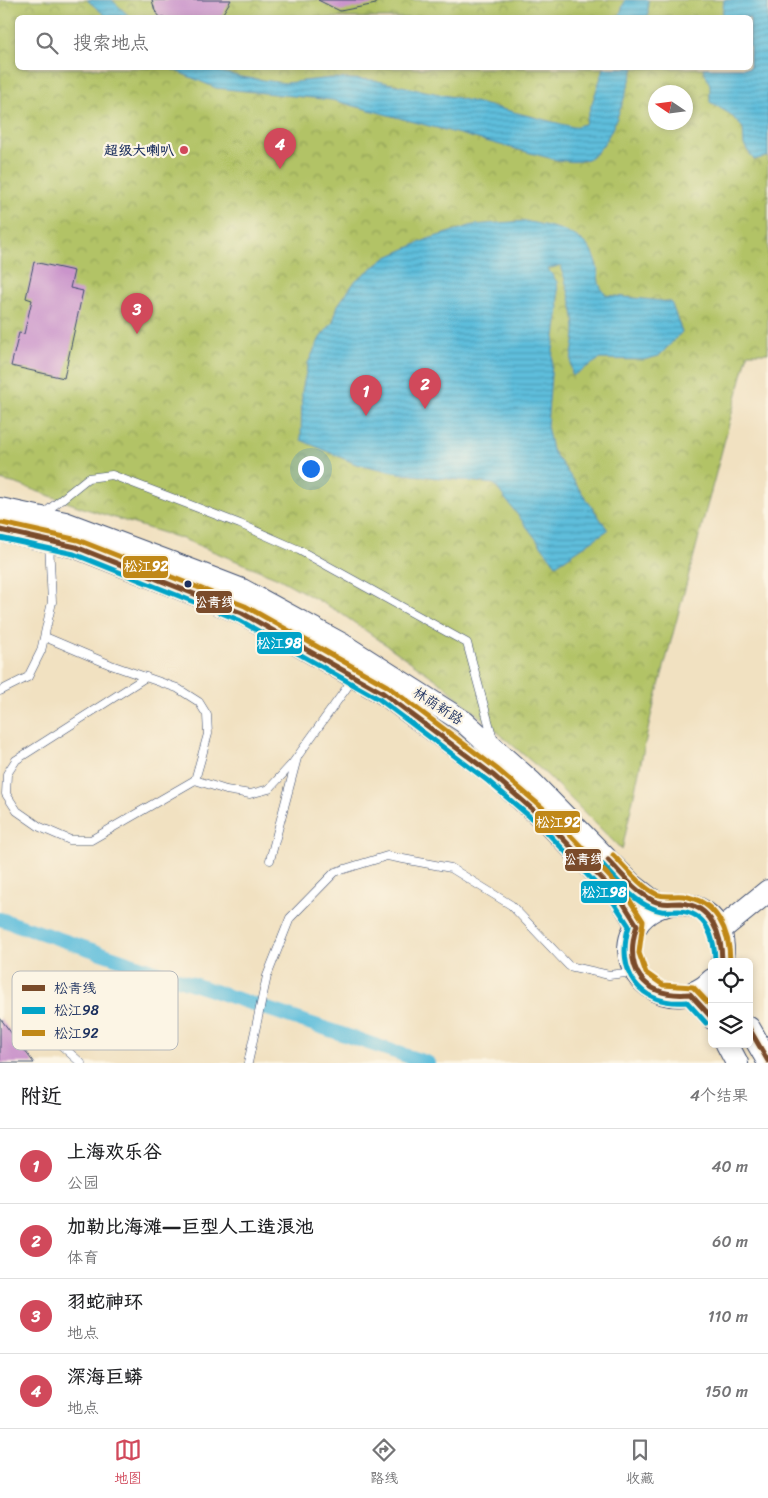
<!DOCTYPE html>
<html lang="zh">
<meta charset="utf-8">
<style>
body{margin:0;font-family:Sriracha,"LXGW WenKai TC",sans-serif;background:#f6f6f6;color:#202124}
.controls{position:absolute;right:15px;bottom:15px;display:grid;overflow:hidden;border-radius:8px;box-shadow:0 2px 8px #0003}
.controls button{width:45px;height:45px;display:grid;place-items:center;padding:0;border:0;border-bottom:1px solid #e0e0e0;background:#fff;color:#202124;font:25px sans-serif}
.compass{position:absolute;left:648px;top:85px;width:45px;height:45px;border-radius:50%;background:#fff;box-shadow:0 2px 8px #0003;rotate:283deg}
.you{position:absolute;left:310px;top:468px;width:18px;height:18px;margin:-12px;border:4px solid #fff;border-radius:50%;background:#1a73e8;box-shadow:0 0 0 8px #1a73e833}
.badge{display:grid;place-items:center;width:32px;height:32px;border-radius:50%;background:#d1495b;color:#fff;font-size:16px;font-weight:700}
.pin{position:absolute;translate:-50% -41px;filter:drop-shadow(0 1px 2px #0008)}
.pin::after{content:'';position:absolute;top:26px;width:18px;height:15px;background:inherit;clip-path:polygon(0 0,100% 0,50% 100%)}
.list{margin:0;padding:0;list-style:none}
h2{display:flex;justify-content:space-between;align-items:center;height:65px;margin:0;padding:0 20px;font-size:21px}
h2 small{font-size:16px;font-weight:400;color:#757577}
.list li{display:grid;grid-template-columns:32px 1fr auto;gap:15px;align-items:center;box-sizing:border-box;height:75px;padding:0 20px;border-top:1px solid #e0e0e0}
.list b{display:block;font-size:19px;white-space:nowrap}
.list p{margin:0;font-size:16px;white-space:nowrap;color:#757577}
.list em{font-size:16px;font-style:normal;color:#757577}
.icon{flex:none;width:28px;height:28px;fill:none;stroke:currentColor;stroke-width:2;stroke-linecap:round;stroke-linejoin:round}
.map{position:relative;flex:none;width:768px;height:1063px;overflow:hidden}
.search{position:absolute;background:#fff;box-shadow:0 2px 8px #0003;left:15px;right:15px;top:15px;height:55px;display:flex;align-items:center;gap:12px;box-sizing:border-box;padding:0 18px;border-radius:8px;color:#757577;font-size:19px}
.sheet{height:365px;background:#fff}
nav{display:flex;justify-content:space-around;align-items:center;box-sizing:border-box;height:70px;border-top:1px solid #e0e0e0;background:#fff;font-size:14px;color:#757577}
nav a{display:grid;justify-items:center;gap:2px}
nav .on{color:#d1495b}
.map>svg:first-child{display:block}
</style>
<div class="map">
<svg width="768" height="1063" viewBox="0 0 768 1063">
<defs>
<pattern id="park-crowns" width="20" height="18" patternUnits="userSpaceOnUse" patternTransform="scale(1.25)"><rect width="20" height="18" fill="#b2c366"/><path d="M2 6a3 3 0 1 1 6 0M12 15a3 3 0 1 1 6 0" fill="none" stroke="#909f57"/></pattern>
<pattern id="water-rules" width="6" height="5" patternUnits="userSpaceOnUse" patternTransform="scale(1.25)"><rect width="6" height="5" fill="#5ebedc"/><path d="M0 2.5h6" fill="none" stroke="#4d9bb6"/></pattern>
</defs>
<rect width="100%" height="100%" fill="#fcf5e5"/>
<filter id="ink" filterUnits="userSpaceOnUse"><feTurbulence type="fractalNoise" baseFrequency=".02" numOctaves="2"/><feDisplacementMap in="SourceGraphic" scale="10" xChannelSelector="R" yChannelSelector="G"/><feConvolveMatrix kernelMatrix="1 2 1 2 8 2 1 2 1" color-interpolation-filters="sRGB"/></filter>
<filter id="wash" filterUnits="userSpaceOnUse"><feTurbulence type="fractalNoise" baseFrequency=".0096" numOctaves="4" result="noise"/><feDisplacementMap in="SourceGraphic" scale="20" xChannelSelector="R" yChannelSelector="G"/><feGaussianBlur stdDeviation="1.12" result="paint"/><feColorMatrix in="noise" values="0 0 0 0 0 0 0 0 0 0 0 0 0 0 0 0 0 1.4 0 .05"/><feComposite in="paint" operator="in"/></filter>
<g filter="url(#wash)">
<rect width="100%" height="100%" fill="#f1e1c1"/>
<!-- park -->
<path fill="url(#park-crowns)" stroke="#667962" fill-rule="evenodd" d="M 0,0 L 768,0 L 768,353 L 748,353 L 651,716 L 622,850 L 547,775 L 441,683 L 339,612 L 278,578 L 183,539 L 86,509 L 17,484 L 0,480 ZM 18,18 L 750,18 L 750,68 L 18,68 ZM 656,92 L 686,92 L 686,122 L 656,122 Z"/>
<!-- water -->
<g fill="url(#water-rules)" stroke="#3c769d">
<polygon points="87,0 112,0 130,17 107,17"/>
<polygon points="625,0 648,0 648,17 619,17"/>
<polygon points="724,0 768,0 768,156 754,160 744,145 743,128 730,114 710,102 710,85 703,68 750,68 750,18 722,17"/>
<path d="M 169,68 L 204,68 L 241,77 L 285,83 L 331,78 L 373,80 L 458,98 L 573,127 L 585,124 L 604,68 L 634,68 C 626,92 612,144 591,157 C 581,164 567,161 557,160 L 332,100 L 216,88 Z"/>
<path d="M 525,221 C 555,228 590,231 597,267 C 600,281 596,283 606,295 L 671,302 L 682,332 L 659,356 L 643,360 L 600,359 L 572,376 C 569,355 575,348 575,330 C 575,309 566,286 561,265 L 548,269 L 557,282 L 559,309 L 553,350 L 547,426 L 552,450 L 608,530 L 556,565 L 494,484 L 404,474 L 356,464 L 301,440 L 302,391 L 308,363 L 320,338 L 333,322 L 338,305 L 356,280 L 387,257 L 428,239 L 473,225 Z"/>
</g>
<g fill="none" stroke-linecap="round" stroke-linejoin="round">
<!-- canal -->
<polyline stroke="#5ebedc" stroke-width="14" points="0,919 428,1063"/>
</g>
<g id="blocks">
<!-- building -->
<g fill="#ca94cb">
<polygon points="152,0 231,0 220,18 161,18 155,11"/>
<polygon points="318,0 376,0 376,4 340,11"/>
<polygon points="34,262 74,271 70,288 83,291 64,378 11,366 19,333 24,334 32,300 26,298"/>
<polygon points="0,1018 34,1063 0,1063"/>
</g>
</g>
</g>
<g filter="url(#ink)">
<use href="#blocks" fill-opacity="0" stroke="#3b4a6d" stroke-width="1"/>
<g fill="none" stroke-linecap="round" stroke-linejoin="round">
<defs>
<g id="lane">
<polyline points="42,515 88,478 112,475 240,524 299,550 467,643 493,739"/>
<polyline points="45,637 111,665 177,688 199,702 207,715 208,734 195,780 226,790 250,794 269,789 292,764 353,679"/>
<polyline points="146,677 16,760 7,774 6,794 17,811 40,827 70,840 91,840 195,780"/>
<polyline points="0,691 28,677 41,651 52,602 49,543"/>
<polyline points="270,860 297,758"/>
<polyline points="21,1009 81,1063"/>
<polyline points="248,1063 267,976 290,918 335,872 387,856 451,868 511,905 569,966 609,975 634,972"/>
</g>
<g id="secondary">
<polyline points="0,509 65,523 193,571 242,590 343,645 464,722 531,782 631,884 649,898 664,906"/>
<polyline points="0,530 76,547 242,613 383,693 493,775 547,822 620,898 637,925"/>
<polyline points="719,931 768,891"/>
<path d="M 712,980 C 673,1021 608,973 636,926 C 656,895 706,896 720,932 C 724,942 723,951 722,962"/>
<polyline points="690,994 712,1018"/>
<polyline points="749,1028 768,1061"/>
<polyline points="727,1044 737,1063"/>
</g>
</defs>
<!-- lane casing -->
<use href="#lane" stroke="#3b4a6d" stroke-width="9"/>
<!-- secondary casing -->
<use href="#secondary" stroke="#3b4a6d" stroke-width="24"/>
<!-- lane -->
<use href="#lane" stroke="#fff" stroke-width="8"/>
<!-- secondary -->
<use href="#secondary" stroke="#fff" stroke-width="22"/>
<defs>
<g id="bus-1">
<path d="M 0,530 L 76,547 L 242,613 L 383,693 L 493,775 L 547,822 L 620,898 L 637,925 C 623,969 643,998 690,994 L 712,1018"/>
<path d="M 608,860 C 622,874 635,892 654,901 C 663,905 670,903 680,903 C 712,905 722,935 722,962"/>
<polyline points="749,1028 768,1061"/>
</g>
<g id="bus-2">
<path d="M 0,538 L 74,554 L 239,620 L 379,699 L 488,781 L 542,827 L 614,903 L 629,926 C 615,971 639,1006 687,1002 L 706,1023"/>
<path d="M 603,865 C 618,881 632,900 652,908 C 662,913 669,911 679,911 C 707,912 715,939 715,962"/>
</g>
<g id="bus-3">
<polyline points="2,523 78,540 245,606 387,686 497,769 552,816 625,893 643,921 639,953 646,973 663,985 693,987 712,1007"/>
<path d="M 613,855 C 626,868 639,885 656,894 C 666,898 673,895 683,896 C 717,901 730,931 730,962"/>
</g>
</defs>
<!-- bus-1 casing -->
<use href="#bus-1" stroke="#fcf5e5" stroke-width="9"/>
<!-- bus-2 casing -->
<use href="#bus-2" stroke="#fcf5e5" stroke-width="9"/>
<!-- bus-3 casing -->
<use href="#bus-3" stroke="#fcf5e5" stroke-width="9"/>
<!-- bus-1 -->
<use href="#bus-1" stroke="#7a4b2a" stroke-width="5"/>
<!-- bus-2 -->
<use href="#bus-2" stroke="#01a3c8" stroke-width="5"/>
<!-- bus-3 -->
<use href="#bus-3" stroke="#c08818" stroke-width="5"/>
</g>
</g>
<!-- markers -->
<circle fill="#d1495b" stroke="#fcf5e5" stroke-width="2" cx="184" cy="150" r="5"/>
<circle fill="#1b2f5e" stroke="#fcf5e5" stroke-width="2" cx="188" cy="584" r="4.5"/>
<g text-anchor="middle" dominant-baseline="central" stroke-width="4.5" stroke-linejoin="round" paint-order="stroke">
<!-- poi labels -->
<g font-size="14" font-weight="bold" fill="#1b2f5e" stroke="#fcf5e5" text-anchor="end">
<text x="174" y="150">超级大喇叭</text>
</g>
<!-- street labels -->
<g font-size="14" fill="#1b2f5e" stroke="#fcf5e5">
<text transform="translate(438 706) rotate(33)">林荫新路</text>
</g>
</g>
<!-- legend -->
<rect x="12" y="971" width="166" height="79" rx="8" fill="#fcf5e5" stroke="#b8babc" stroke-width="1"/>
<rect x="22" y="985" width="23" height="6" fill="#7a4b2a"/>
<rect x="22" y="1007" width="23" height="7" fill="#01a3c8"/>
<rect x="22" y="1030" width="23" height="6" fill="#c08818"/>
<g font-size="14" fill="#1b2f5e">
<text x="54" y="993">松青线</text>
<text x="54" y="1015">松江98</text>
<text x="54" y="1038">松江92</text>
</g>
<g stroke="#fcf5e5" stroke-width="2">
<rect x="122" y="555" width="47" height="24" rx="5" fill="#c08818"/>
<rect x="195" y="590" width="38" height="24" rx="5" fill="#7a4b2a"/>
<rect x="256" y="631" width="47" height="24" rx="5" fill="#01a3c8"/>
<rect x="534" y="810" width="47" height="24" rx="5" fill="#c08818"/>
<rect x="564" y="848" width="38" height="24" rx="5" fill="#7a4b2a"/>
<rect x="580" y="880" width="48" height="24" rx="5" fill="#01a3c8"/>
</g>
<g font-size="14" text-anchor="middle" font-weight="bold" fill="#fff">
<text x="146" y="571">松江92</text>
<text x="214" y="607">松青线</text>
<text x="279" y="648">松江98</text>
<text x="558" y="827">松江92</text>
<text x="583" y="864">松青线</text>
<text x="604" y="897">松江98</text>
</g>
</svg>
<div class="controls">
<button><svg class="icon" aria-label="locate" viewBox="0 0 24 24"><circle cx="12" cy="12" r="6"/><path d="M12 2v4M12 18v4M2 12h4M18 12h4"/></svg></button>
<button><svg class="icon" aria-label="layers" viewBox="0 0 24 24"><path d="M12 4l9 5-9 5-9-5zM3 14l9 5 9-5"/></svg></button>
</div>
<svg class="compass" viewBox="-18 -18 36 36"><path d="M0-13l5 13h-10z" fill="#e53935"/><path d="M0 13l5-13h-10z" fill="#757577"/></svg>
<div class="you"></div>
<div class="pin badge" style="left:366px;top:416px">1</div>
<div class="pin badge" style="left:425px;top:409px">2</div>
<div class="pin badge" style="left:137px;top:334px">3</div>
<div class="pin badge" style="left:280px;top:169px">4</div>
<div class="search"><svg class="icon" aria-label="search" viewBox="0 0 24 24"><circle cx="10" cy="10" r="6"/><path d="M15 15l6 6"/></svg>搜索地点</div>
</div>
<section class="sheet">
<h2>附近<small>4个结果</small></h2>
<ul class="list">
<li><span class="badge">1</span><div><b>上海欢乐谷</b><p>公园</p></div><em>40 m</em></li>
<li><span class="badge">2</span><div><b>加勒比海滩—巨型人工造浪池</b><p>体育</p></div><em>60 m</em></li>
<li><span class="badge">3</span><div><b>羽蛇神环</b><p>地点</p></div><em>110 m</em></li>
<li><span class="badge">4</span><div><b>深海巨蟒</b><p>地点</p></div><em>150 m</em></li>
</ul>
</section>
<nav>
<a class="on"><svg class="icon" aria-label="map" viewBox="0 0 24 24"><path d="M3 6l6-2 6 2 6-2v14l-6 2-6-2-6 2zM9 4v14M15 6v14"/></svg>地图</a>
<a><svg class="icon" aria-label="directions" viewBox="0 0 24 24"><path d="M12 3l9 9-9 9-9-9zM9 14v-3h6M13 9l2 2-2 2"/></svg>路线</a>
<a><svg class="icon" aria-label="saved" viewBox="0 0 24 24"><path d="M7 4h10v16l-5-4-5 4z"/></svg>收藏</a>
</nav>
